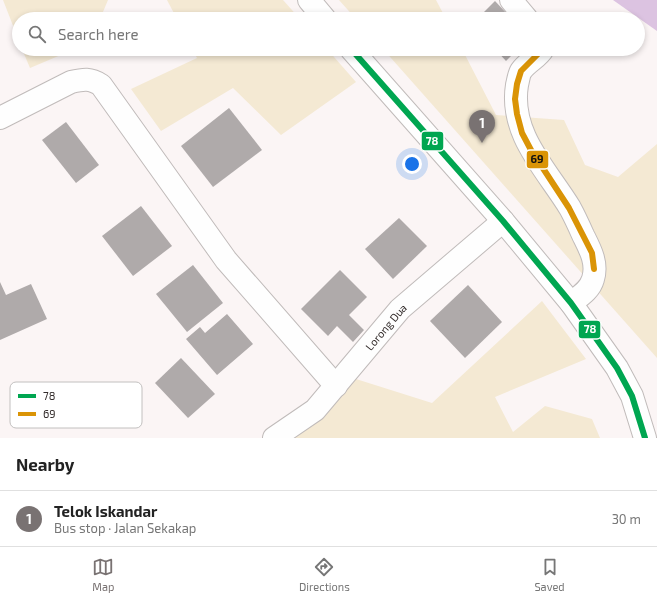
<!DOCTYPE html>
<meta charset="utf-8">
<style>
body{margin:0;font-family:"Exo 2",sans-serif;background:#f2f2f2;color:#222}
.you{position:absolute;left:412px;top:164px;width:14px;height:14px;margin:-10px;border:3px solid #fff;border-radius:50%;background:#1a73e8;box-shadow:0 0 0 6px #1a73e833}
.badge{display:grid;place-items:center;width:26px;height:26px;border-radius:50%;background:#797272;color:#fff;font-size:13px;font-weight:700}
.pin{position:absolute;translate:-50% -33px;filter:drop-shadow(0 1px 2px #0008)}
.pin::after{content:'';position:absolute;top:21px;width:14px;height:12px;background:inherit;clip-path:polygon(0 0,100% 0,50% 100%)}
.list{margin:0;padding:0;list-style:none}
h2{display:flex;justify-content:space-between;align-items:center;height:52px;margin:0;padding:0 16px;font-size:17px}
h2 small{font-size:13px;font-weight:400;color:#767676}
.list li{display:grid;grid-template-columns:26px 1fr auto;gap:12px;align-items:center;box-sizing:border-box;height:56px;padding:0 16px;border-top:1px solid #e0e0e0}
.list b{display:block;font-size:15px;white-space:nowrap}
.list p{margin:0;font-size:13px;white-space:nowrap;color:#767676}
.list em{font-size:13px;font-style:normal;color:#767676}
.icon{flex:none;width:22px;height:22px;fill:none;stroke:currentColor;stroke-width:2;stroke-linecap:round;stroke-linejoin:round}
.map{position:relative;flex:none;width:657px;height:438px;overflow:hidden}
.search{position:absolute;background:#fff;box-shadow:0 2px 6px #0003;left:12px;right:12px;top:12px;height:44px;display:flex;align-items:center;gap:10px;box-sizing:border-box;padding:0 14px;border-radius:22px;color:#767676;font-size:15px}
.sheet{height:108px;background:#fff}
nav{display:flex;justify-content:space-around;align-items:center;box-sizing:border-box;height:56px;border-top:1px solid #e0e0e0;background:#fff;font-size:11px;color:#767676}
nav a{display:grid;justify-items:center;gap:2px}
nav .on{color:#797272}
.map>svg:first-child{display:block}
</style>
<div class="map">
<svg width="657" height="438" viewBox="0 0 657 438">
<rect width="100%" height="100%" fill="#fbf5f5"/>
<!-- green -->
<g fill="#f4e9d3">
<polygon points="3,0 108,0 100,19 19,19 19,41"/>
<polygon points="167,0 283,0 300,19 177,19"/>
<polygon points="339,0 436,0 446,19 356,19"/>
<polygon points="22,49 75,49 30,68"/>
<polygon points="192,49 327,49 356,82 281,135 233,88 161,131 131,89 197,58"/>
<polygon points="383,49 462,49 496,115 564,120 585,165 618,177 657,144 657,358"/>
<polygon points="542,301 586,359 495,397 513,432 545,406 592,419 600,438 295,438 356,379 432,403"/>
</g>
<!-- water -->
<polygon fill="#dcc3e1" points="613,0 657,0 657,31"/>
<!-- building -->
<g fill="#afaaaa">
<polygon points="495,1 512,19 477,19"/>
<polygon points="495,49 518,49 506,61"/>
<polygon points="229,108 262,150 213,187 181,146"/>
<polygon points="66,122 99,165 76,183 42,140"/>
<polygon points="141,206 172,246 133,276 102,236"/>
<polygon points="399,218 427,246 393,279 365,249"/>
<polygon points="193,265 223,303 187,332 156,294"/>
<polygon points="340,270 367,297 349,315 364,330 353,342 337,326 328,336 301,309"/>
<polygon points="0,282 6,295 31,284 47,319 0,340"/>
<polygon points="468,285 502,322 465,358 430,321"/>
<polygon points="227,314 253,344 217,375 186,339 200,327 205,333"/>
<polygon points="181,358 215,394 188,418 155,383"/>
</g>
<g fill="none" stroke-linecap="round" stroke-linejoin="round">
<defs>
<g id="minor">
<polyline points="309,0 325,19"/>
<polyline points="511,0 527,19"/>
<polyline points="351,49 503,221 571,303 617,368 632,396 645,438"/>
<path d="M 543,49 C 538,58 527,62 521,71 C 519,74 518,81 517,85 C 509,134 547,170 570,208 C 575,217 579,226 583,235 C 590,249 598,263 593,279 C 590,290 580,296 571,303"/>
<path d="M 0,118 L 71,82 C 84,79 90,78 101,85 L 226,260 L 336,386"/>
<path id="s1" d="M 274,438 L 315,410 L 400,309 L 503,221"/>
</g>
</defs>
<!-- minor casing -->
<use href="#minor" stroke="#c0bbba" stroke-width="24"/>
<!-- minor -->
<use href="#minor" stroke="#fefefe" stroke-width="22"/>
<defs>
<polyline id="bus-1" points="351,49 503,221 571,303 617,368 632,396 645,438"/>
<polyline id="bus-2" points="543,49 521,71 517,84 515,99 517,114 522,133 531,150 569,208 592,253 594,269"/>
</defs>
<!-- bus-1 casing -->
<use href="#bus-1" stroke="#fff" stroke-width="9"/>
<!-- bus-2 casing -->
<use href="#bus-2" stroke="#fff" stroke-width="9"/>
<!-- bus-1 -->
<use href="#bus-1" stroke="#00a651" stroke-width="6"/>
<!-- bus-2 -->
<use href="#bus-2" stroke="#da9406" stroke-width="6"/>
</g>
<g text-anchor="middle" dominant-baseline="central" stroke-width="4" stroke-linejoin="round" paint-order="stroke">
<!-- street labels -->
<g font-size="11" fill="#332c2b" stroke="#fff">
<text stroke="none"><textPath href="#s1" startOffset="159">Lorong Dua</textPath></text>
</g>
</g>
<!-- legend -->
<rect x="10" y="382" width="132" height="46" rx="6" fill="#fff" stroke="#c2c0bf" stroke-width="1"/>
<rect x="18" y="394" width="18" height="4" fill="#00a651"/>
<rect x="18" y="412" width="18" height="4" fill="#da9406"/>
<g font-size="11" fill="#332c2b">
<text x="43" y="400">78</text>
<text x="43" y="418">69</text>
</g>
<g stroke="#fff" stroke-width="1.5">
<rect x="421" y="131" width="23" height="20" rx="4" fill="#00a651"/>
<rect x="526" y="150" width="23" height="19" rx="4" fill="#da9406"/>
<rect x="578" y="320" width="23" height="19" rx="4" fill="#00a651"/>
</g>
<g font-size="11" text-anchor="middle" font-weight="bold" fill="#fff">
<text x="432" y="145">78</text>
<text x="590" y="333">78</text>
</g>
<g font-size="11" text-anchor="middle" font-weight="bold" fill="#111">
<text x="537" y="163">69</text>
</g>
</svg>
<div class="you"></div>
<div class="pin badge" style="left:482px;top:143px">1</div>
<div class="search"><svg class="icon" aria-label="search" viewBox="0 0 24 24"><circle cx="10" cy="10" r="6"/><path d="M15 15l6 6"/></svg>Search here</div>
</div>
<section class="sheet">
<h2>Nearby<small></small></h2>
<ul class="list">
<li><span class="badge">1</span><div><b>Telok Iskandar</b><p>Bus stop · Jalan Sekakap</p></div><em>30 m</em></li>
</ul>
</section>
<nav>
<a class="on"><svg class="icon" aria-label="map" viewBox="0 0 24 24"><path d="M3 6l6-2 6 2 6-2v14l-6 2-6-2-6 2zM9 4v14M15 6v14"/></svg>Map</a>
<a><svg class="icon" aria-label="directions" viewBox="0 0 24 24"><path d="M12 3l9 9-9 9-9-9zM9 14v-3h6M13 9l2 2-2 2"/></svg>Directions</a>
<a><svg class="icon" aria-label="saved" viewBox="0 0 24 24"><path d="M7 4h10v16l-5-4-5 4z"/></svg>Saved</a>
</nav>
